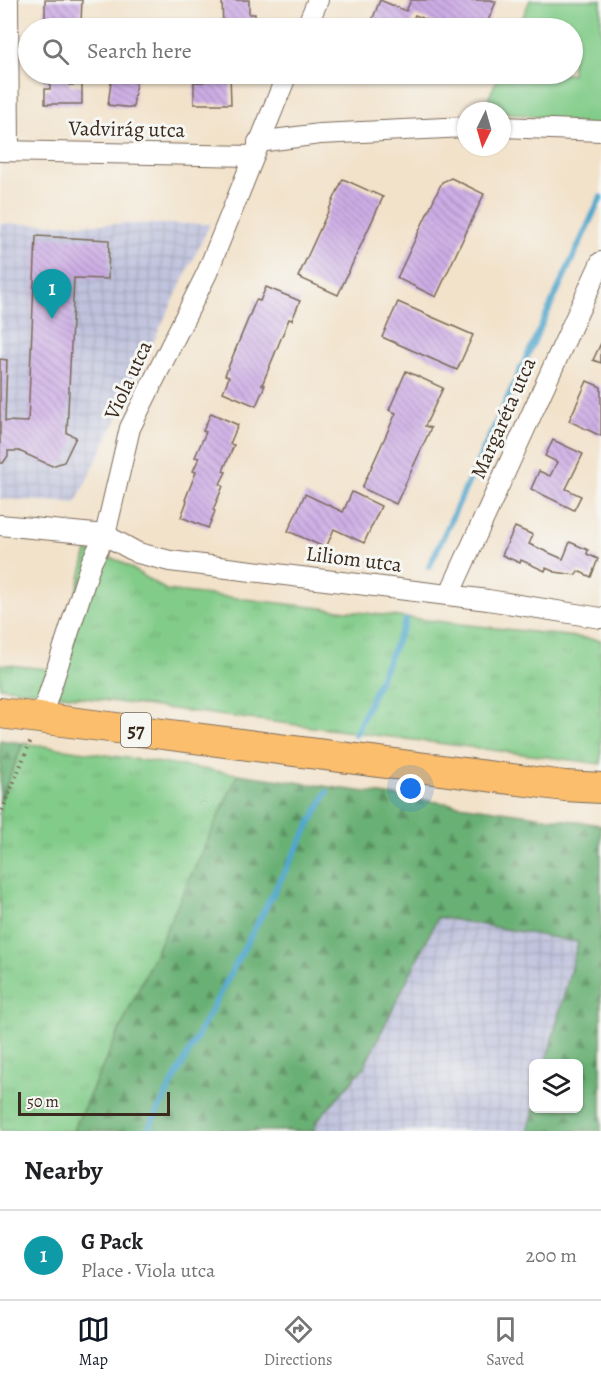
<!DOCTYPE html>
<meta charset="utf-8">
<style>
body{margin:0;font-family:Alegreya,serif;background:#f2f2f2;color:#202124}
.controls{position:absolute;right:18px;bottom:18px;display:grid;overflow:hidden;border-radius:9px;box-shadow:0 2px 4px #0004}
.controls button{width:54px;height:54px;display:grid;place-items:center;padding:0;border:0;border-bottom:2px solid #e0e0e0;background:#fff;color:#202124;font:30px sans-serif}
.compass{position:absolute;left:457px;top:102px;width:54px;height:54px;border-radius:50%;background:#fff;box-shadow:0 2px 4px #0004;rotate:185deg}
.scale{position:absolute;left:18px;bottom:15px;width:152px;box-sizing:border-box;padding-left:6px;border:3px solid #3b2a1e;border-top:0;font-size:16px;line-height:21px;white-space:nowrap;color:#3b2a1e;-webkit-text-stroke:4px #f6f6f2;paint-order:stroke}
.you{position:absolute;left:411px;top:789px;width:21px;height:21px;margin:-15px;border:4px solid #fff;border-radius:50%;background:#1a73e8;box-shadow:0 0 0 9px #1a73e833}
.badge{display:grid;place-items:center;width:39px;height:39px;border-radius:50%;background:#111827;color:#fff;font-size:20px;font-weight:700}
.pin{position:absolute;translate:-50% -50px;filter:drop-shadow(0 2px 3px #0008)}
.pin::after{content:'';position:absolute;top:32px;width:21px;height:18px;background:inherit;clip-path:polygon(0 0,100% 0,50% 100%)}
.list{margin:0;padding:0;list-style:none}
h2{display:flex;justify-content:space-between;align-items:center;height:78px;margin:0;padding:0 24px;font-size:26px}
h2 small{font-size:20px;font-weight:400;color:#757577}
.list li{display:grid;grid-template-columns:39px 1fr auto;gap:18px;align-items:center;box-sizing:border-box;height:90px;padding:0 24px;border-top:2px solid #e0e0e0}
.list b{display:block;font-size:22px;white-space:nowrap}
.list p{margin:0;font-size:20px;white-space:nowrap;color:#757577}
.list em{font-size:20px;font-style:normal;color:#757577}
.icon{flex:none;width:33px;height:33px;fill:none;stroke:currentColor;stroke-width:2;stroke-linecap:round;stroke-linejoin:round}
.map{position:relative;flex:none;width:601px;height:1131px;overflow:hidden}
.search{position:absolute;background:#fff;box-shadow:0 2px 4px #0004;left:18px;right:18px;top:18px;height:66px;display:flex;align-items:center;gap:15px;box-sizing:border-box;padding:0 21px;border-radius:33px;color:#757577;font-size:22px}
.sheet{height:168px;background:#fff}
nav{display:flex;justify-content:space-around;align-items:center;box-sizing:border-box;height:84px;border-top:2px solid #e0e0e0;background:#fff;font-size:16px;color:#757577}
nav a{display:grid;justify-items:center;gap:3px}
nav .on{color:#111827}
.map>svg:first-child{display:block}
</style>
<div class="map">
<svg width="601" height="1131" viewBox="0 0 601 1131">
<defs>
<pattern id="industrial-grid" width="8" height="8" patternUnits="userSpaceOnUse" patternTransform="scale(1.5)"><rect width="8" height="8" fill="#bfc2dd"/><path d="M0 4h8M4 0v8" fill="none" stroke="#a5a7bd"/></pattern>
<pattern id="grass-tufts" width="24" height="20" patternUnits="userSpaceOnUse" patternTransform="scale(1.5)"><rect width="24" height="20" fill="#82cc89"/><path d="M3 7l-1-3M5 7V3M7 7l1-3M15 17l-1-3M17 17v-4M19 17l1-3" fill="none" stroke="#71af76"/></pattern>
<pattern id="forest-firs" width="22" height="20" patternUnits="userSpaceOnUse" patternTransform="scale(1.5)"><rect width="22" height="20" fill="#69b075"/><path d="M5 1l3.5 6h-7zM16 11l3.5 6h-7z" fill="#588f5f"/></pattern>
<pattern id="building-back-hatch" width="6" height="6" patternUnits="userSpaceOnUse" patternTransform="scale(1.5)"><rect width="6" height="6" fill="#cdade6"/><path d="M-1 5l2 2M0 0l6 6M5-1l2 2" fill="none" stroke="#a88dba"/></pattern>
</defs>
<rect width="100%" height="100%" fill="#f6f6f2"/>
<filter id="ink" filterUnits="userSpaceOnUse"><feTurbulence type="fractalNoise" baseFrequency=".0167" numOctaves="2"/><feDisplacementMap in="SourceGraphic" scale="12" xChannelSelector="R" yChannelSelector="G"/><feConvolveMatrix kernelMatrix="1 2 1 2 8 2 1 2 1" color-interpolation-filters="sRGB"/></filter>
<filter id="wash" filterUnits="userSpaceOnUse"><feTurbulence type="fractalNoise" baseFrequency=".008" numOctaves="4" result="noise"/><feDisplacementMap in="SourceGraphic" scale="24" xChannelSelector="R" yChannelSelector="G"/><feGaussianBlur stdDeviation="1.35" result="paint"/><feColorMatrix in="noise" values="0 0 0 0 0 0 0 0 0 0 0 0 0 0 0 0 0 1.4 0 .05"/><feComposite in="paint" operator="in"/></filter>
<g filter="url(#wash)">
<rect width="100%" height="100%" fill="#f2e2ca"/>
<!-- industrial -->
<g fill="url(#industrial-grid)">
<polygon points="0,224 210,224 76,503 0,499"/>
<polygon points="438,917 579,942 546,1063 534,1064 534,1109 528,1131 314,1131 316,1123 364,1067"/>
</g>
<!-- grass -->
<g fill="url(#grass-tufts)" stroke="#5e7b54" stroke-width="1.5">
<polygon points="87,551 120,561 166,590 601,640 601,764 0,687 0,664 57,670"/>
<polygon points="23,743 238,774 73,1131 0,1131 0,802"/>
</g>
<!-- forest -->
<g fill="url(#forest-firs)" stroke="#526d4a" stroke-width="1.5">
<polygon points="0,740 23,743 0,802"/>
<polygon points="238,774 601,825 601,1131 528,1131 534,1109 578,1108 578,1064 546,1063 578,942 438,917 364,1067 316,1122 314,1131 73,1131"/>
</g>
<!-- park -->
<polygon fill="#82cc89" stroke="#5e7b54" stroke-width="1.5" points="530,0 601,0 601,127 484,109 499,74 572,74 572,28 518,28"/>
<g fill="none" stroke-linecap="round" stroke-linejoin="round">
<!-- stream -->
<g stroke="#51a7cd" stroke-width="6">
<polyline points="429,567 601,197"/>
<polyline points="355,735 406,620"/>
<polyline points="147,1131 327,792"/>
</g>
</g>
<g id="blocks">
<!-- building -->
<g fill="url(#building-back-hatch)">
<polygon points="45,0 82,0 81,22 45,21"/>
<polygon points="222,0 249,0 249,14 255,14 255,28 223,28"/>
<polygon points="380,0 406,11 411,0 491,0 496,2 485,28 461,28 448,23 447,28 415,15 409,28 369,28"/>
<polygon points="45,74 69,74 69,85 82,85 82,104 45,104 45,89 50,89 50,83 45,83"/>
<polygon points="112,74 137,74 133,108 108,105"/>
<polygon points="209,74 230,74 231,104 194,104 194,82 204,82 209,77"/>
<polygon points="374,74 395,74 392,81"/>
<polygon points="451,178 484,194 436,297 397,278 442,182"/>
<polygon points="343,179 383,197 338,295 298,277"/>
<polygon points="36,236 109,240 108,279 74,278 67,433 76,437 64,462 52,466 19,451 8,451 8,456 3,463 0,463 0,359 7,360 5,421 28,422"/>
<polygon points="266,287 300,301 292,320 289,319 262,385 265,385 256,406 223,392 229,377 225,375 256,300 260,301"/>
<polygon points="398,302 473,335 457,370 382,337"/>
<polygon points="601,343 601,363 593,360"/>
<polygon points="406,371 443,388 425,426 431,428 396,504 362,488 396,413 389,410"/>
<polygon points="587,381 601,387 601,436 569,421"/>
<polygon points="211,413 238,425 230,444 234,445 223,471 226,472 220,484 223,486 213,510 215,511 208,528 181,517 187,501 185,500 196,472 193,471 199,458 195,457 206,432 203,431"/>
<polygon points="553,440 583,454 566,489 581,496 574,510 531,489 539,471 550,476 557,462 545,456"/>
<polygon points="352,492 381,506 364,543 334,529 326,548 288,531 305,494 343,512"/>
<polygon points="515,527 533,535 529,544 563,559 570,542 588,550 587,554 598,559 591,577 578,571 576,575 555,572 546,568 545,571 521,560 520,563 502,555"/>
</g>
</g>
</g>
<g filter="url(#ink)">
<use href="#blocks" fill-opacity="0" stroke="#7b6a5a" stroke-width="1.5"/>
<g fill="none" stroke-linecap="round" stroke-linejoin="round">
<defs>
<g id="minor">
<polyline points="8,0 9,150"/>
<polyline points="306,28 318,0"/>
<polyline points="502,127 601,131"/>
<polyline points="258,142 320,134 466,127"/>
<polyline points="0,151 252,156"/>
<polyline points="0,525 105,535 138,553 170,561 488,600 601,618"/>
<polyline points="449,595 601,262"/>
<polyline points="41,718 91,563 105,535 130,428 207,273 287,74"/>
</g>
<polyline id="primary" points="0,713 565,786 601,788"/>
</defs>
<!-- minor casing -->
<use href="#minor" stroke="#7b6a5a" stroke-width="22"/>
<!-- primary casing -->
<use href="#primary" stroke="#7b6a5a" stroke-width="32"/>
<!-- path -->
<polyline stroke="#7b6a5a" stroke-width="4" stroke-dasharray="1.5 4.5" stroke-linecap="butt" points="0,816 31,740"/>
<!-- minor -->
<use href="#minor" stroke="#fff" stroke-width="20"/>
<!-- primary -->
<use href="#primary" stroke="#fabe6d" stroke-width="30"/>
</g>
</g>
<g text-anchor="middle" dominant-baseline="central" stroke-width="6" stroke-linejoin="round" paint-order="stroke">
<!-- shield labels -->
<rect fill="#f6f6f2" stroke="#73675e" stroke-width="1.5" x="121" y="713" width="30" height="34" rx="4.5"/>
<g font-size="20" font-weight="bold" fill="#3b2a1e">
<text x="136" y="730">57</text>
</g>
<!-- street labels -->
<g font-size="21" fill="#3b2a1e" stroke="#f6f6f2">
<text transform="translate(127 129) rotate(1)">Vadvirág utca</text>
<text transform="translate(128 380) rotate(-65)">Viola utca</text>
<text transform="translate(503 418) rotate(-66)">Margaréta utca</text>
<text transform="translate(354 559) rotate(7)">Liliom utca</text>
</g>
</g>
</svg>
<div class="controls">
<button><svg class="icon" aria-label="layers" viewBox="0 0 24 24"><path d="M12 4l9 5-9 5-9-5zM3 14l9 5 9-5"/></svg></button>
</div>
<svg class="compass" viewBox="-18 -18 36 36"><path d="M0-13l5 13h-10z" fill="#e53935"/><path d="M0 13l5-13h-10z" fill="#757577"/></svg>
<div class="scale">50 m</div>
<div class="you"></div>
<div class="pin badge" style="left:52px;top:319px;background:#0f9aa8">1</div>
<div class="search"><svg class="icon" aria-label="search" viewBox="0 0 24 24"><circle cx="10" cy="10" r="6"/><path d="M15 15l6 6"/></svg>Search here</div>
</div>
<section class="sheet">
<h2>Nearby<small></small></h2>
<ul class="list">
<li><span class="badge" style="background:#0f9aa8">1</span><div><b>G Pack</b><p>Place · Viola utca</p></div><em>200 m</em></li>
</ul>
</section>
<nav>
<a class="on"><svg class="icon" aria-label="map" viewBox="0 0 24 24"><path d="M3 6l6-2 6 2 6-2v14l-6 2-6-2-6 2zM9 4v14M15 6v14"/></svg>Map</a>
<a><svg class="icon" aria-label="directions" viewBox="0 0 24 24"><path d="M12 3l9 9-9 9-9-9zM9 14v-3h6M13 9l2 2-2 2"/></svg>Directions</a>
<a><svg class="icon" aria-label="saved" viewBox="0 0 24 24"><path d="M7 4h10v16l-5-4-5 4z"/></svg>Saved</a>
</nav>
